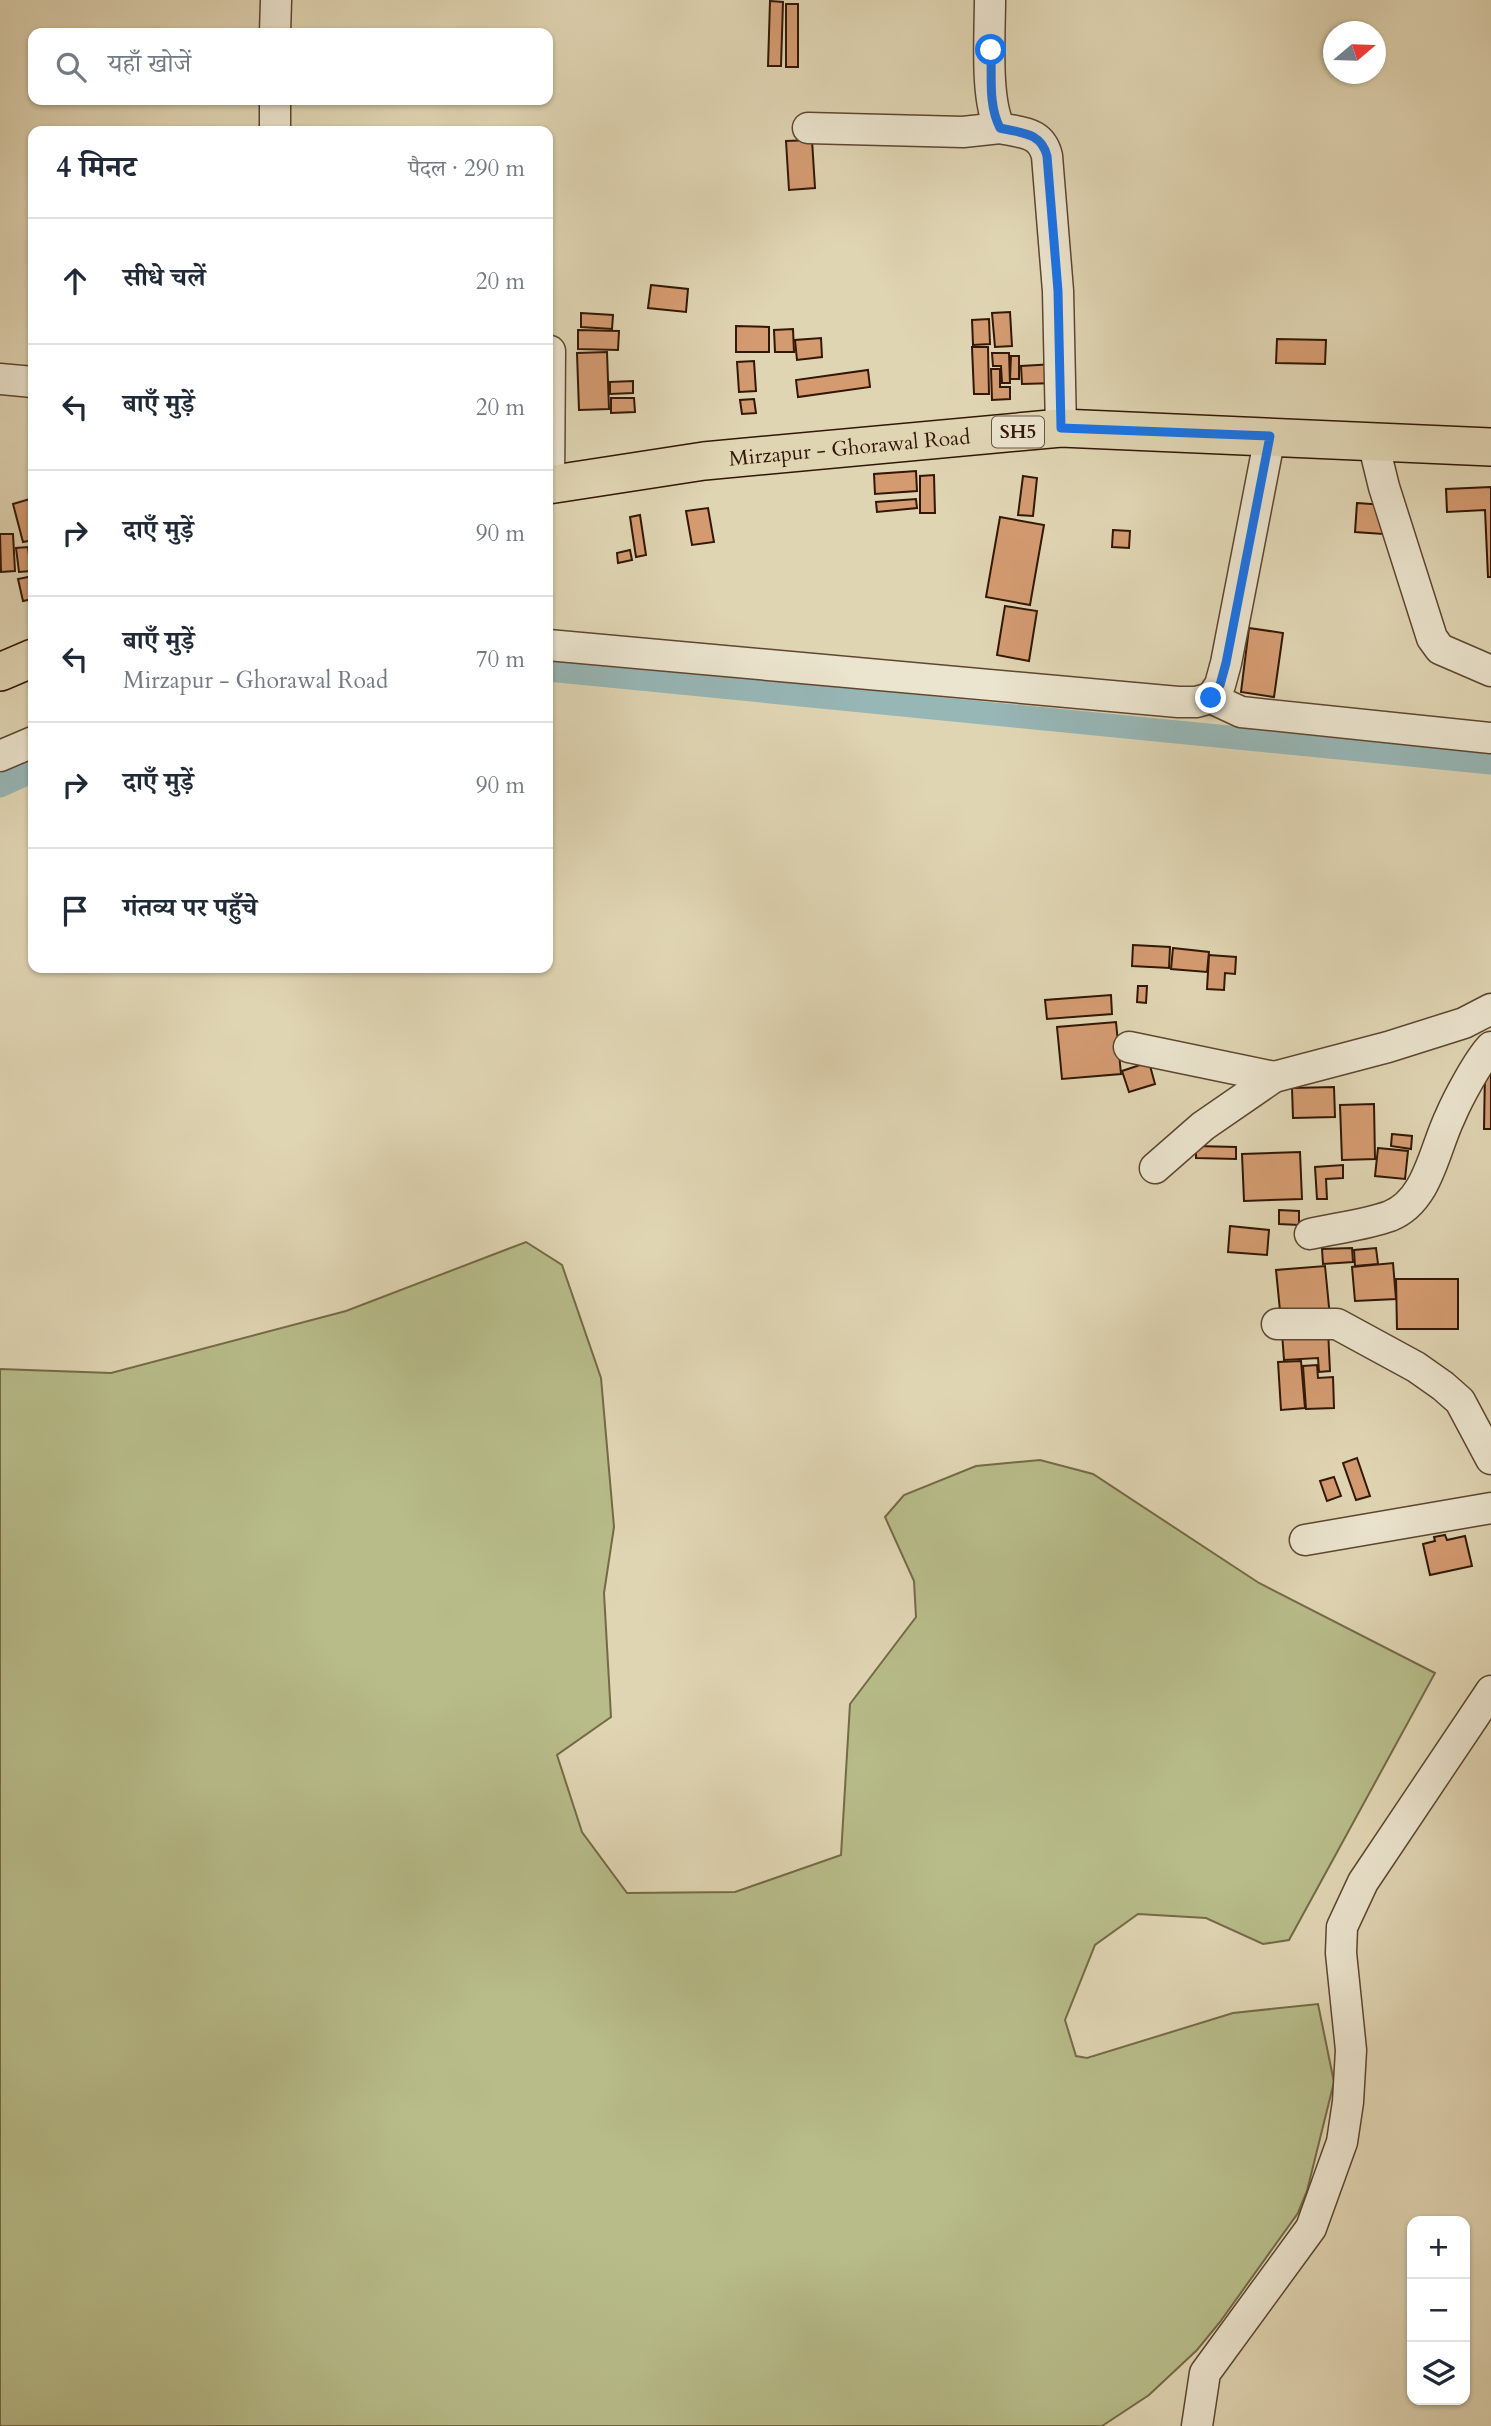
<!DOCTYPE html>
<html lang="hi">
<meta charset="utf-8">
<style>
body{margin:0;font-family:Cardo,"Noto Serif Devanagari",serif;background:#f6f6f7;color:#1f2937}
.controls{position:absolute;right:21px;bottom:21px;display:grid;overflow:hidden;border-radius:14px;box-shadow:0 2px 5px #0004}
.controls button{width:63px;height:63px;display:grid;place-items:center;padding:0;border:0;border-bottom:2px solid #e0e1e3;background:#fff;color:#1f2937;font:35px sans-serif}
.compass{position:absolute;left:1323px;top:21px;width:63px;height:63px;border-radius:50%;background:#fff;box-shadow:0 2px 5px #0004;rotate:71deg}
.stop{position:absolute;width:21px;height:21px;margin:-16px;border:5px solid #1a73e8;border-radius:50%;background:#fff}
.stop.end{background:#1a73e8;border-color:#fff;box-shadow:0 2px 7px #0008}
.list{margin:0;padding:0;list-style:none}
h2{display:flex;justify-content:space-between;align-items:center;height:91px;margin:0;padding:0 28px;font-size:30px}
h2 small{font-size:23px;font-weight:400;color:#747a83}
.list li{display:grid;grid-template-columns:46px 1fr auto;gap:21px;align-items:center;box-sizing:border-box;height:126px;padding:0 28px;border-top:2px solid #e0e1e3}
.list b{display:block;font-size:26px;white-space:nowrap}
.list p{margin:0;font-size:23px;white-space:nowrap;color:#747a83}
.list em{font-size:23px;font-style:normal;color:#747a83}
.icon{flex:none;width:38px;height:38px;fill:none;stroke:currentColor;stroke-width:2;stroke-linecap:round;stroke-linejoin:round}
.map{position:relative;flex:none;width:1491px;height:2426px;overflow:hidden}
.search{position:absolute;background:#fff;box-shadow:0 2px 5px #0004;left:28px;top:28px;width:525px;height:77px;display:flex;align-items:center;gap:18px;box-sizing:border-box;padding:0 24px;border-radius:14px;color:#747a83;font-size:26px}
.panel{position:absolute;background:#fff;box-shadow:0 2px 5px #0004;left:28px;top:126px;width:525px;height:847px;border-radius:14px}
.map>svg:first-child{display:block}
</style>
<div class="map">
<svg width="1491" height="2426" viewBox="0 0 1491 2426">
<rect width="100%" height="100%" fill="#e0d5b3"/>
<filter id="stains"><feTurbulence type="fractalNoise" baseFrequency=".00286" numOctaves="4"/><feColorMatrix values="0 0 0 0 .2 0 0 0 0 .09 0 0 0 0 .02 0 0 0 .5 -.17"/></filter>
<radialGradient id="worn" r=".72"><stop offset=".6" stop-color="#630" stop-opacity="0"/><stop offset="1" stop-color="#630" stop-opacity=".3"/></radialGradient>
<!-- green -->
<polygon fill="#b7bc89" stroke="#746a46" stroke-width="2" points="526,1242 562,1265 601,1378 614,1527 604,1593 611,1717 557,1755 582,1832 627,1893 735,1892 841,1855 850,1704 916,1617 914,1581 885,1517 904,1495 976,1466 1040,1460 1093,1474 1259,1583 1435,1673 1289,1940 1263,1944 1206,1918 1138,1914 1095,1945 1065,2020 1076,2056 1087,2058 1233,2013 1318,2004 1334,2082 1307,2191 1298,2213 1220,2322 1197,2350 1149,2395 1102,2426 0,2426 0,1369 111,1373 346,1311"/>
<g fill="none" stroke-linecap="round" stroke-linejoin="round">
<!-- canal -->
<g stroke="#97b6b6" stroke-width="23">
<polyline points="548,670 1491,763"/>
<polyline points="0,786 33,771"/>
</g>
</g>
<!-- building -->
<g fill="#d49b71" stroke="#321704" stroke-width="2">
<polygon points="770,1 783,2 781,66 768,66"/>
<rect x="786" y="4" width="12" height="63"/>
<polygon points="812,140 815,188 789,190 786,141"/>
<polygon points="651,285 688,289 686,312 648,308"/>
<polygon points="1010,312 1012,346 995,347 992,313"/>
<polygon points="581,313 613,315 612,329 581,327"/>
<polygon points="989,319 990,344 973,345 972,320"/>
<polygon points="736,326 769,327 769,352 736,352"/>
<polygon points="793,329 794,352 775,352 774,330"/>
<polygon points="578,330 619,331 618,350 578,349"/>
<polygon points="821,338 822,357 797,360 795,340"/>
<polygon points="1277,339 1326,340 1325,364 1276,363"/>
<polygon points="972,347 988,347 989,394 974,394"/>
<polygon points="607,352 609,409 579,410 577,353"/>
<polygon points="992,353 1009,353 1010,383 1002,383 1001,366 993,366"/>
<polygon points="1011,356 1019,356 1019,379 1010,379"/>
<polygon points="754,361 756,391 739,392 737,362"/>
<polygon points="1055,364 1056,383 1022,384 1021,366"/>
<polygon points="991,369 1000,369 1000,387 1010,387 1010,399 992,400"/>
<polygon points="868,370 870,387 798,397 796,380"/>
<polygon points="633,381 633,393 610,394 610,382"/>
<polygon points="611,398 634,398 635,412 611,413"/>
<polygon points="754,399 756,413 742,414 740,400"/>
<polygon points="916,471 917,491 875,494 874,474"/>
<polygon points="934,475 935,513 920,513 920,476"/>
<polygon points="1023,476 1037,478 1033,516 1018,515"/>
<polygon points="1491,487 1491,577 1488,577 1485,510 1447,512 1446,489"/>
<polygon points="33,498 33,540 23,542 13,504"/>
<polygon points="916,499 917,508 877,512 876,502"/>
<polygon points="1357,503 1385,505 1383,534 1355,532"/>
<polygon points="708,508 714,542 692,545 686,511"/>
<polygon points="640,515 646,555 636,557 630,517"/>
<polygon points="1000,517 1044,525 1030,605 986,597"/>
<polygon points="1113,530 1130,531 1129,548 1112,547"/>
<polygon points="0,534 13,534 15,571 1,572"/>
<polygon points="28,547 31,571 19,572 16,548"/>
<polygon points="630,550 632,560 618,563 617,553"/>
<polygon points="33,576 33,599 23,601 18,579"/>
<polygon points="1005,606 1037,611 1029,661 997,655"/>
<polygon points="1249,628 1283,633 1274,697 1241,692"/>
<polygon points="1133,945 1170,947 1169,968 1132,966"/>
<polygon points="1173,948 1209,952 1207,972 1171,969"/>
<polygon points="1209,955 1236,957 1235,974 1225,973 1224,990 1207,989"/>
<polygon points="1138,986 1147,986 1146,1003 1137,1002"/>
<polygon points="1111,995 1112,1014 1047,1019 1045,1000"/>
<polygon points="1116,1022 1121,1074 1062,1079 1057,1027"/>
<polygon points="1149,1062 1155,1084 1129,1092 1122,1071"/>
<polygon points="1485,1071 1491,1071 1491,1129 1484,1129"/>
<polygon points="1334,1087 1335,1117 1293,1118 1292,1088"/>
<polygon points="1374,1104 1375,1159 1342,1160 1340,1105"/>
<polygon points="1392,1134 1412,1136 1411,1149 1391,1146"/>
<polygon points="1196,1146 1236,1147 1236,1159 1196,1158"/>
<polygon points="1378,1148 1408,1151 1405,1179 1375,1176"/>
<polygon points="1300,1152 1302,1199 1244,1201 1242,1154"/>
<polygon points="1343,1165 1343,1178 1326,1179 1327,1199 1317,1199 1315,1167"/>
<polygon points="1279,1210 1299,1211 1299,1225 1279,1224"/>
<polygon points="1230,1226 1269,1230 1267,1255 1228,1252"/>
<polygon points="1352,1248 1353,1262 1323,1264 1322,1249"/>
<polygon points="1376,1248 1378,1264 1355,1266 1354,1250"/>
<polygon points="1393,1263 1396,1299 1355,1301 1352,1267"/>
<polygon points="1325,1266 1330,1317 1281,1321 1276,1270"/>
<polygon points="1396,1279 1458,1279 1458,1329 1397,1329"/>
<polygon points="1328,1330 1330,1371 1319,1372 1318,1358 1284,1360 1282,1333"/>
<polygon points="1301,1361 1305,1408 1281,1410 1278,1362"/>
<polygon points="1317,1365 1318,1378 1333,1377 1334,1408 1306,1409 1303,1366"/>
<polygon points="1357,1458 1370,1496 1356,1500 1343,1463"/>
<polygon points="1334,1477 1341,1496 1327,1501 1320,1481"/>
<polygon points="1445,1535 1447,1540 1465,1536 1472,1566 1430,1575 1423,1544 1435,1541 1434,1537"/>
</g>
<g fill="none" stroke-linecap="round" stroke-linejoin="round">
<defs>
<g id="minor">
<path d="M 990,0 C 990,34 985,100 1000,128 C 1021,133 1041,131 1047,156 L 1058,291 L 1061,428"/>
<polyline points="275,33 276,0"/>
<polyline points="275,100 275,131"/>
<polyline points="808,128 963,132 1000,128"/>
<polyline points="0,379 33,382"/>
<polyline points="1373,442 1384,487 1432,638 1440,649 1491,671"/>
<polyline points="549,485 550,351"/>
<polyline points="548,645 1178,702 1196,702 1211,698 1220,685 1226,663 1270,436"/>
<polyline points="1211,698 1241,712 1491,738"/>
<polyline points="0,756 33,742"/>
<polyline points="1129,1047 1274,1077"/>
<polyline points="1155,1168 1203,1126 1274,1077 1388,1047 1464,1023 1491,1009"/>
<path d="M 1310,1234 C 1336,1228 1365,1225 1390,1216 C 1428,1201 1434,1150 1450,1117 C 1458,1098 1478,1061 1491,1047"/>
<polyline points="1277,1324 1337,1324 1416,1367 1443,1386 1460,1401 1491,1459"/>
<polyline points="1305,1540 1491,1508"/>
<polyline points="1197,2426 1205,2373 1311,2228 1342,2142 1348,2102 1351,2050 1341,1953 1342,1927 1363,1882 1491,1691"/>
</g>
<g id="major">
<path id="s1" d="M 548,485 L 704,461 L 1061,428 L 1491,447"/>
<polyline points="0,672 33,658"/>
</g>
</defs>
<!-- minor casing -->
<use href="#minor" stroke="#5e4630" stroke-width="33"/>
<!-- major casing -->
<use href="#major" stroke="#321704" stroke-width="40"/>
<!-- minor -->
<use href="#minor" stroke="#ebe4ce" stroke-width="30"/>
<!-- major -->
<use href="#major" stroke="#e0d5b3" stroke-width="37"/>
</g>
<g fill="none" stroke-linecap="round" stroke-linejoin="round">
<!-- route -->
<path stroke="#1a73e8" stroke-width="9" d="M 991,50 C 992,76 988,105 1000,128 C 1021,133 1041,132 1047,156 L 1058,291 L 1061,428 L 1270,436 L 1226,663 L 1220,685 L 1211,698"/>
</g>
<g text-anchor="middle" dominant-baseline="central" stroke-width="6" stroke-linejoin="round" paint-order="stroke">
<!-- shield labels -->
<rect fill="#ebe4ce" stroke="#6a5441" stroke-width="2" x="992" y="416.5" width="52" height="31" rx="5"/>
<g font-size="19" font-weight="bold" fill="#321704">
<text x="1018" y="432">SH5</text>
</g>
<!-- street labels -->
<g font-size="21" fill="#321704" stroke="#ebe4ce">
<text stroke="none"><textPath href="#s1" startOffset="304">Mirzapur - Ghorawal Road</textPath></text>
</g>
</g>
<rect width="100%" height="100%" filter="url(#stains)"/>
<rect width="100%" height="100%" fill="url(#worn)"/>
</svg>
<div class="controls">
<button>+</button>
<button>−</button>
<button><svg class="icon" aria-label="layers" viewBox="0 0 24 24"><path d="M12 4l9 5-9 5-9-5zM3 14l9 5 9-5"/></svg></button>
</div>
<svg class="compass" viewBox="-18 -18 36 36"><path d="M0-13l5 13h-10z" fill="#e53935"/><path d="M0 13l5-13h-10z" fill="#747a83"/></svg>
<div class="stop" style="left:991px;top:50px"></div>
<div class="stop end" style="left:1211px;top:698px"></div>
<div class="search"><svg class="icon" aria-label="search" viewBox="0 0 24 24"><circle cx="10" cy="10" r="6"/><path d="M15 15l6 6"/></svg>यहाँ खोजें</div>
<section class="panel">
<h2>4 मिनट<small>पैदल · 290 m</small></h2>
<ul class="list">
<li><svg class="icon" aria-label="ahead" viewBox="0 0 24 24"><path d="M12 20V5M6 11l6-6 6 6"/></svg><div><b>सीधे चलें</b></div><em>20 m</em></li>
<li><svg class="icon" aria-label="left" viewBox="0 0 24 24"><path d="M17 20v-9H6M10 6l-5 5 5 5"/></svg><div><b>बाएँ मुड़ें</b></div><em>20 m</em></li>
<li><svg class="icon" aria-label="right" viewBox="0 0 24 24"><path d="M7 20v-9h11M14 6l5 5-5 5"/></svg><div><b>दाएँ मुड़ें</b></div><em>90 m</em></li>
<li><svg class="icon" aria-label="left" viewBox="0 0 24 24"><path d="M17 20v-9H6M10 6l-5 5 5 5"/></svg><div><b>बाएँ मुड़ें</b><p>Mirzapur - Ghorawal Road</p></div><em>70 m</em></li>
<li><svg class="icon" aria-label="right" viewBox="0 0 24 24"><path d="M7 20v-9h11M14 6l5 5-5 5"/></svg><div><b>दाएँ मुड़ें</b></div><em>90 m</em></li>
<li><svg class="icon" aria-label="arrive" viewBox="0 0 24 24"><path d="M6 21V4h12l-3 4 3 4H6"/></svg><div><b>गंतव्य पर पहुँचे</b></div></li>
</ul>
</section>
</div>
